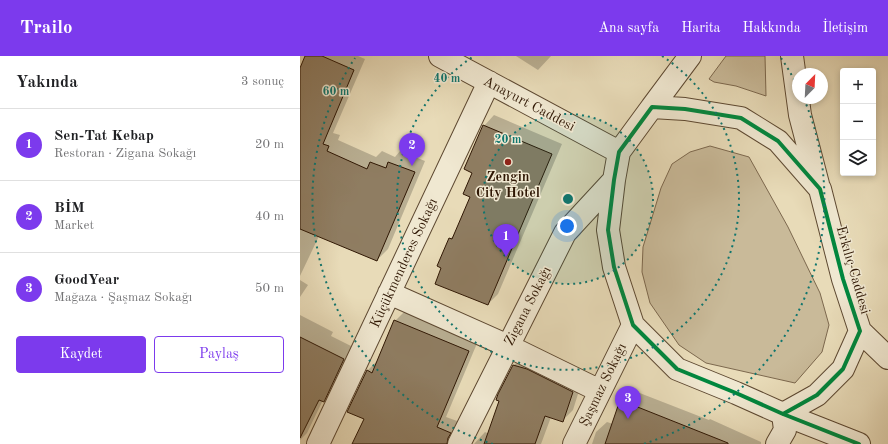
<!DOCTYPE html>
<html lang="tr">
<head>
<meta charset="utf-8">
<style>
	body { margin:0; font-family:"Old Standard TT",serif; background:#f6f6f6; color:#202124 }
	.controls { position:absolute; right:12px; top:12px; display:grid; overflow:hidden; border-radius:4px; box-shadow:0 2px 6px #0003 }
	.controls button { width:36px; height:36px; display:grid; place-items:center; padding:0; border:0; border-bottom:1px solid #e0e0e0; background:#fff; color:#202124; font:20px sans-serif }
	.compass { position:absolute; left:492px; top:12px; width:36px; height:36px; border-radius:50%; background:#fff; box-shadow:0 2px 6px #0003; rotate:24deg }
	.you { position:absolute; left:267px; top:170px; width:14px; height:14px; margin:-10px; border:3px solid #fff; border-radius:50%; background:#1a73e8; box-shadow:0 0 0 6px #1a73e833 }
	.badge { display:grid; place-items:center; width:26px; height:26px; border-radius:50%; background:#7c3aed; color:#fff; font-size:13px; font-weight:700 }
	.pin { position:absolute; translate:-50% -33px; filter:drop-shadow(0 1px 2px #0008) }
	.pin::after { content:''; position:absolute; top:21px; width:14px; height:12px; background:inherit; clip-path:polygon(0 0,100% 0,50% 100%) }
	.list { margin:0; padding:0; list-style:none }
	h2 { display:flex; justify-content:space-between; align-items:center; height:52px; margin:0; padding:0 16px; font-size:17px }
	h2 small { font-size:13px; font-weight:400; color:#757577 }
	.list li { display:grid; grid-template-columns:26px 1fr auto; gap:12px; align-items:center; box-sizing:border-box; height:72px; padding:0 16px; border-top:1px solid #e0e0e0 }
	.list b { display:block; font-size:15px; white-space:nowrap }
	.list p { margin:0; font-size:13px; white-space:nowrap; color:#757577 }
	.list em { font-size:13px; font-style:normal; color:#757577 }
	.actions { display:flex; gap:8px; padding:12px 16px }
	.actions a { flex:1; padding:9px 0; border:1px solid #7c3aed; border-radius:4px; text-align:center; font-size:14px; color:#7c3aed }
	.actions .main { background:#7c3aed; color:#fff }
	.icon { flex:none; width:22px; height:22px; fill:none; stroke:currentColor; stroke-width:2; stroke-linecap:round; stroke-linejoin:round }
	.map { position:relative; flex:none; width:588px; height:388px; overflow:hidden }
	header { display:flex; align-items:center; gap:24px; box-sizing:border-box; height:56px; padding:0 20px; background:#7c3aed; color:#fff }
	header strong { font-size:19px }
	nav { display:flex; gap:22px; margin-inline-start:auto; font-size:14px }
	main { display:flex }
	aside { flex:1; background:#fff }
	.map>svg:first-child { display:block }
	.green { fill:#c9ba99; stroke:#7c684e }
	.shadow { fill:#0003 }
	.building { fill:#8f7d62; stroke:#2f1704 }
	.lines { fill:none; stroke-linecap:round; stroke-linejoin:round }
	.minor-casing { stroke:#5d4831; stroke-width:24 }
	.minor { stroke:#f0e8d1; stroke-width:22 }
	.cycleway-casing { stroke:#f0e8d1; stroke-width:6 }
	.cycleway { stroke:#00873e; stroke-width:4 }
	.ring { fill:none; stroke:#0f766e; stroke-width:2; stroke-dasharray:2 4 }
	.poi-dot { fill:#8f2418; stroke:#f0e8d1; stroke-width:1.5 }
	.labels { text-anchor:middle; dominant-baseline:central; stroke-width:3; stroke-linejoin:round; paint-order:stroke }
	.street-label { font-size:14px; fill:#2f1704; stroke:#f0e8d1 }
	.poi-label { font-size:14px; font-weight:bold; fill:#2f1704; stroke:#f0e8d1 }
	.centre { fill:#0f766e; stroke:#f0e8d1; stroke-width:2 }
	.ring-label { font-size:12px; text-anchor:middle; font-weight:bold; fill:#0f766e; stroke:#f0e8d1; stroke-width:3; stroke-linejoin:round; paint-order:stroke }
</style>
</head>
<body>
<header>
<strong>Trailo</strong>
<nav><a>Ana sayfa</a><a>Harita</a><a>Hakkında</a><a>İletişim</a></nav>
</header>
<main>
<aside>
<h2>Yakında<small>3 sonuç</small></h2>
<ul class="list">
<li><span class="badge">1</span><div><b>Sen-Tat Kebap</b><p>Restoran · Zigana Sokağı</p></div><em>20 m</em></li>
<li><span class="badge">2</span><div><b>BİM</b><p>Market</p></div><em>40 m</em></li>
<li><span class="badge">3</span><div><b>GoodYear</b><p>Mağaza · Şaşmaz Sokağı</p></div><em>50 m</em></li>
</ul>
<div class="actions"><a class="main">Kaydet</a><a>Paylaş</a></div>
</aside>
<div class="map">
<svg width="588" height="388" viewBox="0 0 588 388">
	<rect width="100%" height="100%" fill="#e8dbb8"/>
	<filter id="stains"><feTurbulence type="fractalNoise" baseFrequency=".005" numOctaves="4"/><feColorMatrix values="0 0 0 0 .2 0 0 0 0 .09 0 0 0 0 .02 0 0 0 .5 -.17"/></filter>
	<radialGradient id="worn" r=".72"><stop offset=".6" stop-color="#630" stop-opacity="0"/><stop offset="1" stop-color="#630" stop-opacity=".3"/></radialGradient>
	<path class="green" d="M426,0H465L466,40L436,30L414,26L409,23Z
		M410,90L449,101L488,171L520,237L529,269L522,296L495,327L406,307L379,289L350,247L342,216L343,191L361,132L372,108L390,96Z"/>
	<path class="shadow" d="M6,0H58L65,3L33,77L40,79L38,84L76,101L82,95L95,101L100,95L125,105L88,193L77,204L19,180L0,220V15Z
		M216,0H251L238,14Z
		M194,59L262,88L198,238L188,248L142,211L150,183L156,177L171,141L173,116L184,70Z
		M0,224L8,229L0,241Z
		M105,255L178,285L146,361L160,366L162,388H54L66,362L67,315L77,305L95,265Z
		M0,259L33,276L31,280L55,292L35,334L24,345L23,344L7,377L0,384Z
		M224,299L282,325L273,354L263,364L251,361L241,388H174L185,376L189,378L200,344L199,339L214,309Z
		M332,334L409,364L410,363L461,386V388H292L296,376L307,366L313,368L321,345Z"/>
	<path class="building" d="M5,0H22L54,14L23,88L29,90L27,95L67,113L70,106L86,112L88,106L115,116L77,205L0,173V12Z
		M183,69L252,98L188,249L135,228L141,212L137,210L149,182L152,183L170,141L163,138L172,117L164,113Z
		M94,264L169,295L137,371L151,377L148,382L147,388H52L64,363L47,356L67,314L72,317Z
		M0,281L44,303L24,346L19,344L0,382Z
		M213,309L227,313L273,336L263,366L245,360L235,388H184L199,345L196,344L198,338Z
		M320,344L428,387V388H305Z"/>
	<g class="lines">
		<defs>
			<path id="minor" d="M140,0L319,96
				M492,0L500,59L518,128
				M352,51L390,0
				M89,237L208,290L300,335
				M560,275L588,302
				M483,358L517,339L543,313L560,275L543,223L520,133L478,85L441,62L385,53L352,51L319,96L314,124L308,174L314,211L333,269L377,313L436,337L483,358L559,388
				M18,388L189,26
				M159,388L265,177L314,124
				M274,388L333,269
				M477,388L485,374L483,358"/>
		</defs>
		<use href="#minor" class="minor-casing"/>
		<use href="#minor" class="minor"/>
		<defs>
			<path id="cycleway" d="M483,358L517,339L543,313L560,275L543,223L520,133L478,85L441,62L385,53L352,51L319,96L314,124L308,174L314,211L333,269L377,313L436,337L483,358L559,388"/>
		</defs>
		<use href="#cycleway" class="cycleway-casing"/>
		<use href="#cycleway" class="cycleway"/>
	</g>
	<circle cx="268" cy="143" r="85" fill="#0f766e" fill-opacity=".12"/>
	<g class="ring">
		<circle cx="268" cy="143" r="85"/>
		<path d="M362 0A171 171 0 1 1 174 0"/>
		<path d="M193 388A256 256 0 0 1 55 2M481 2A256 256 0 0 1 497 29M504 43A256 256 0 0 1 343 388"/>
	</g>
	<circle class="poi-dot" cx="208" cy="106" r="4"/>
	<g class="labels">
		<g class="street-label">
			<text transform="translate(229 48) rotate(28)">Anayurt Caddesi</text>
			<text transform="translate(104 207) rotate(-65)">Küçükmenderes Sokağı</text>
			<text transform="translate(553 214) rotate(74)">Erkılıç Caddesi</text>
			<text transform="translate(228 250) rotate(-63)">Zigana Sokağı</text>
			<text transform="translate(303 329) rotate(-64)">Şaşmaz Sokağı</text>
		</g>
		<g class="poi-label">
			<text x="208" y="121">Zengin<tspan x="208" dy="16">City Hotel</tspan></text>
		</g>
	</g>
	<circle cx="268" cy="143" r="6" class="centre"/>
	<g class="ring-label">
		<text x="147" y="26">40 m</text>
		<text x="36" y="39">60 m</text>
		<text x="208" y="87">20 m</text>
	</g>
	<rect width="100%" height="100%" filter="url(#stains)"/>
	<rect width="100%" height="100%" fill="url(#worn)"/>
</svg>
<div class="controls">
<button>+</button>
<button>−</button>
<button><svg class="icon" aria-label="layers" viewBox="0 0 24 24"><path d="M12 4l9 5-9 5-9-5zM3 14l9 5 9-5"/></svg></button>
</div>
<svg class="compass" viewBox="-18 -18 36 36"><path d="M0-13l5 13h-10z" fill="#e53935"/><path d="M0 13l5-13h-10z" fill="#757577"/></svg>
<div class="you"></div>
<div class="pin badge" style="left:206px;top:201px">1</div>
<div class="pin badge" style="left:112px;top:110px">2</div>
<div class="pin badge" style="left:328px;top:363px">3</div>
</div>
</main>
</body>
</html>
